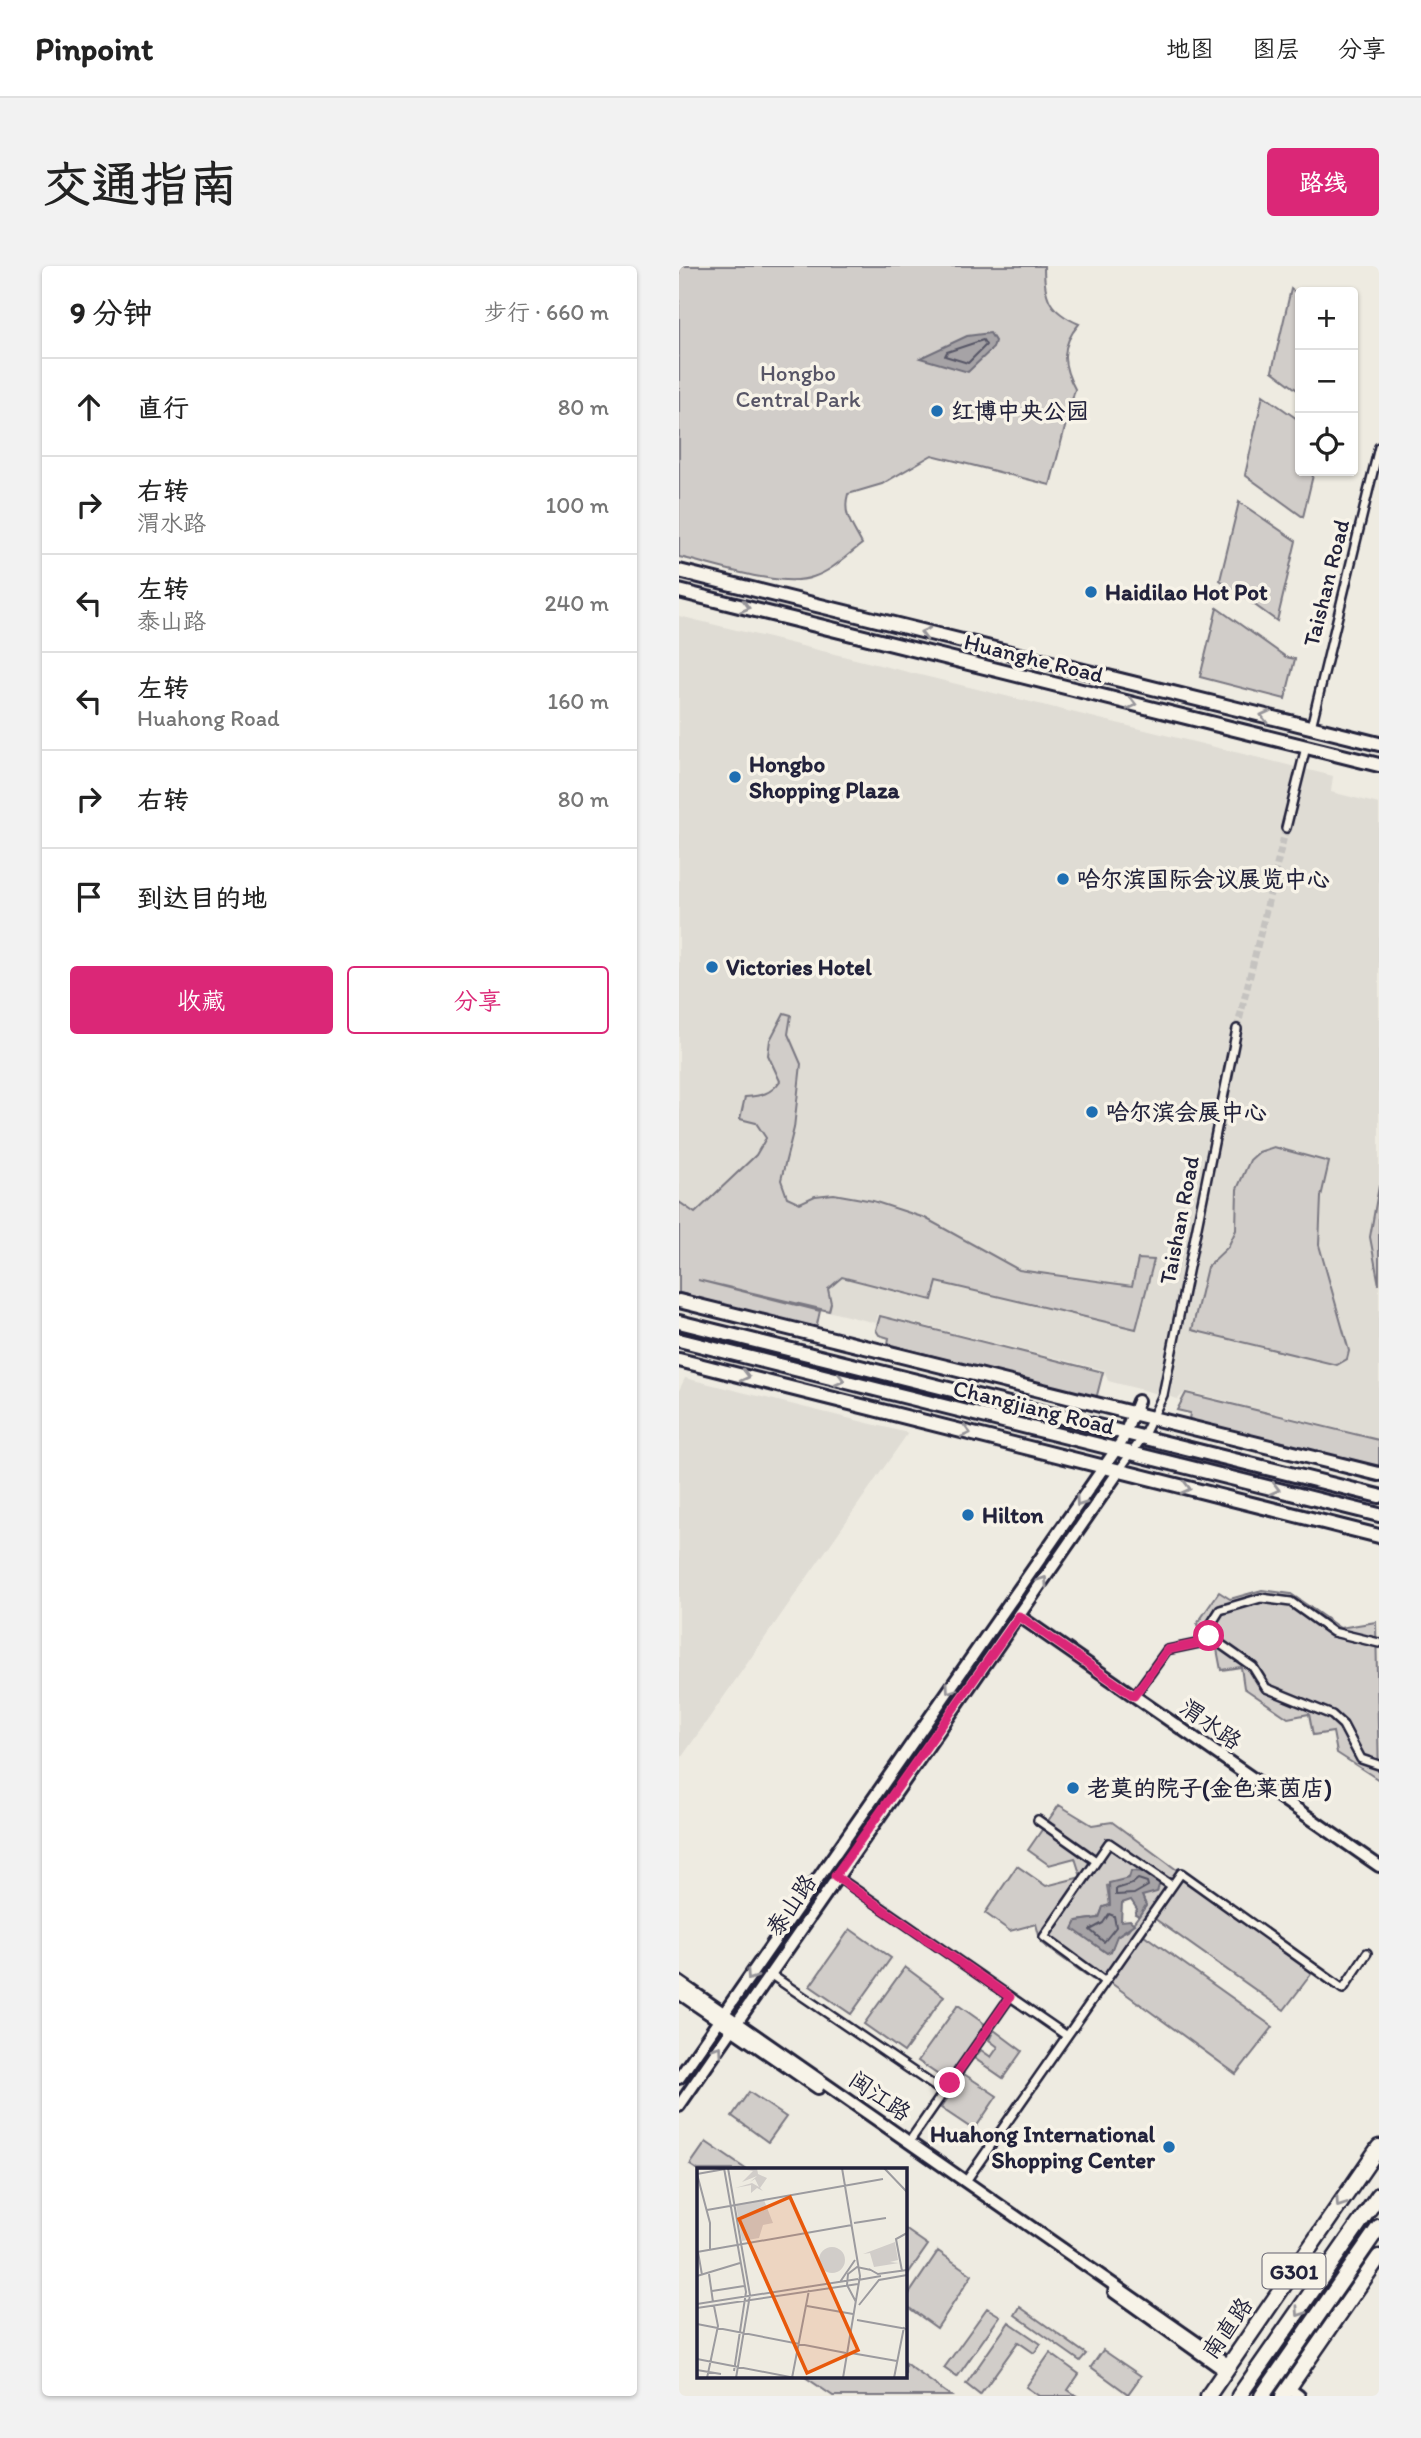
<!DOCTYPE html>
<html lang="zh">
<head>
<meta charset="utf-8">
<style>
	body { margin:0; font-family:Itim,"LXGW WenKai TC",sans-serif; background:#f2f2f2; color:#222 }
	.controls { position:absolute; right:21px; top:21px; display:grid; overflow:hidden; border-radius:7px; box-shadow:0 2px 5px #0004 }
	.controls button { width:63px; height:63px; display:grid; place-items:center; padding:0; border:0; border-bottom:2px solid #e0e0e0; background:#fff; color:#222; font:35px sans-serif }
	.stop { position:absolute; width:21px; height:21px; margin:-16px; border:5px solid #db2777; border-radius:50%; background:#fff }
	.stop.end { background:#db2777; border-color:#fff; box-shadow:0 2px 7px #0008 }
	.list { margin:0; padding:0; list-style:none }
	h2 { display:flex; justify-content:space-between; align-items:center; height:91px; margin:0; padding:0 28px; font-size:30px }
	h2 small { font-size:23px; font-weight:400; color:#767676 }
	.list li { display:grid; grid-template-columns:46px 1fr auto; gap:21px; align-items:center; box-sizing:border-box; height:98px; padding:0 28px; border-top:2px solid #e0e0e0 }
	.list b { display:block; font-size:26px; white-space:nowrap }
	.list p { margin:0; font-size:23px; white-space:nowrap; color:#767676 }
	.list em { font-size:23px; font-style:normal; color:#767676 }
	.actions { display:flex; gap:14px; padding:21px 28px }
	.actions a { flex:1; padding:16px 0; border:2px solid #db2777; border-radius:7px; text-align:center; font-size:24px; color:#db2777 }
	.actions .main { background:#db2777; color:#fff }
	.icon { flex:none; width:38px; height:38px; fill:none; stroke:currentColor; stroke-width:2; stroke-linecap:round; stroke-linejoin:round }
	.map { position:relative; flex:none; width:700px; height:2130px; overflow:hidden; border-radius:7px }
	header { display:flex; align-items:center; gap:42px; box-sizing:border-box; height:98px; padding:0 35px; background:#fff; border-bottom:2px solid #e0e0e0 }
	header strong { font-size:33px }
	nav { display:flex; gap:38px; margin-inline-start:auto; font-size:24px }
	.intro { display:flex; align-items:center; justify-content:space-between; box-sizing:border-box; height:168px; padding:0 42px }
	h1 { margin:0; font-size:49px }
	.button { padding:18px 32px; border-radius:7px; background:#db2777; color:#fff; font-size:24px; font-weight:700 }
	main { display:flex; gap:42px; padding:0 42px }
	aside { flex:1; background:#fff; border-radius:7px; box-shadow:0 2px 5px #0004 }
	.map>svg:first-child { display:block }
	.built { fill:#dfdcd4 }
	.green { fill:#d1cdc9; stroke:#7a7882; stroke-width:2 }
	.water { fill:#a6a3a6; stroke:#716f7b; stroke-width:2 }
	.lines { fill:none; stroke-linecap:round; stroke-linejoin:round }
	.shore { stroke:#575666; stroke-width:2 }
	.street-tunnel { stroke:#c5c3c0; stroke-width:7; stroke-dasharray:7 3.5; stroke-linecap:butt }
	.street-casing { stroke:#22223b; stroke-width:12 }
	.secondary-casing { stroke:#22223b; stroke-width:16 }
	.primary-casing { stroke:#22223b; stroke-width:18 }
	.highway-casing { stroke:#22223b; stroke-width:19 }
	.street { stroke:#f7f3e8; stroke-width:7 }
	.secondary { stroke:#f7f3e8; stroke-width:10 }
	.primary { stroke:#f7f3e8; stroke-width:12 }
	.highway { stroke:#f7f3e8; stroke-width:14 }
	.oneway { stroke:#97959a }
	.route { stroke:#db2777; stroke-width:9 }
	.poi-dot { fill:#1f6fb2; stroke:#f7f3e8; stroke-width:2.5 }
	.labels { text-anchor:middle; dominant-baseline:central; stroke-width:7; stroke-linejoin:round; paint-order:stroke }
	.shield { fill:#f7f3e8; stroke:#62616f; stroke-width:2 }
	.shield-label { font-size:21px; font-weight:bold; fill:#22223b }
	.park-label { font-size:23px; fill:#575566; stroke:#f7f3e8 }
	.poi-label { font-size:23px; font-weight:bold; fill:#22223b; stroke:#f7f3e8; text-anchor:start }
	.street-label { font-size:23px; fill:#22223b; stroke:#f7f3e8 }
	.inset-road { fill:none; stroke:#9c9b9f; stroke-width:2 }
	.view { fill:#e8590c; fill-opacity:0.15; stroke:#e8590c; stroke-width:3.5 }
	.inset-edge { fill:none; stroke:#22223b; stroke-width:3.5 }
</style>
</head>
<body>
<header>
<strong>Pinpoint</strong>
<nav><a>地图</a><a>图层</a><a>分享</a></nav>
</header>
<div class="intro"><h1>交通指南</h1><a class="button">路线</a></div>
<main>
<aside>
<h2>9 分钟<small>步行 · 660 m</small></h2>
<ul class="list">
<li><svg class="icon" aria-label="ahead" viewBox="0 0 24 24"><path d="M12 20V5M6 11l6-6 6 6"/></svg><div><b>直行</b></div><em>80 m</em></li>
<li><svg class="icon" aria-label="right" viewBox="0 0 24 24"><path d="M7 20v-9h11M14 6l5 5-5 5"/></svg><div><b>右转</b><p>渭水路</p></div><em>100 m</em></li>
<li><svg class="icon" aria-label="left" viewBox="0 0 24 24"><path d="M17 20v-9H6M10 6l-5 5 5 5"/></svg><div><b>左转</b><p>泰山路</p></div><em>240 m</em></li>
<li><svg class="icon" aria-label="left" viewBox="0 0 24 24"><path d="M17 20v-9H6M10 6l-5 5 5 5"/></svg><div><b>左转</b><p>Huahong Road</p></div><em>160 m</em></li>
<li><svg class="icon" aria-label="right" viewBox="0 0 24 24"><path d="M7 20v-9h11M14 6l5 5-5 5"/></svg><div><b>右转</b></div><em>80 m</em></li>
<li><svg class="icon" aria-label="arrive" viewBox="0 0 24 24"><path d="M6 21V4h12l-3 4 3 4H6"/></svg><div><b>到达目的地</b></div></li>
</ul>
<div class="actions"><a class="main">收藏</a><a>分享</a></div>
</aside>
<div class="map">
<svg width="700" height="2130" viewBox="0 0 700 2130">
	<rect width="100%" height="100%" fill="#eeebe1"/>
	<filter id="ink" filterUnits="userSpaceOnUse"><feTurbulence type="fractalNoise" baseFrequency=".0143" numOctaves="2"/><feDisplacementMap in="SourceGraphic" scale="14" xChannelSelector="R" yChannelSelector="G"/><feConvolveMatrix kernelMatrix="1 2 1 2 8 2 1 2 1" color-interpolation-filters="sRGB"/></filter>
	<g filter="url(#ink)">
		<path class="built" d="M0,350L654,510L652,526L700,538V1173L507,1125L499,1133L429,1115L425,1104L199,1048L197,1057L0,1009Z
			M6,1112L229,1167L0,1495V1124Z"/>
		<path class="green" d="M0,0H365C365,32 370,45 400,58C381,80 383,99 396,123L371,219L253,189L203,218L169,228C163,249 174,260 183,278C167,290 153,305 134,311C102,323 33,298 0,291Z
			M612,23L621,30V126L593,105Z
			M584,129L621,155V205H635L624,251L566,209Z
			M560,236L617,275L598,355L541,314Z
			M538,342L607,391L616,393L606,433L521,411Z
			M105,747L112,749L109,768L122,798L115,862L102,914L108,931L121,937L136,930L155,928L194,935L246,952L340,1004L453,1020L459,993L475,994L457,1063L258,1016L253,1034L163,1011L149,1023L152,1037L150,1045L19,1014L141,1045L137,1063L0,1027V936L16,947L77,889L87,872L77,857L61,853L66,831C82,830 92,828 101,815L89,789L91,774Z
			M595,881L650,896L642,931L640,979L670,1085L668,1093L658,1099L513,1064L528,1001L549,981L557,964L558,923L571,894L580,886Z
			M700,920V1019L691,971Z
			M201,1050L424,1106L417,1133L209,1078L210,1072L200,1069L197,1064Z
			M507,1127L700,1174V1202L510,1154L511,1147L498,1144Z
			M583,1324L612,1328L661,1362L697,1356L700,1514L658,1487L654,1466L634,1469L630,1448L609,1452L565,1422L562,1401L542,1404L538,1383L521,1372L518,1358L540,1326L551,1333Z
			M380,1539L413,1559L433,1556L502,1607L493,1620L467,1606L428,1620L431,1639L424,1641L420,1652L398,1655L432,1685L437,1670L449,1664L467,1640L463,1630L481,1616L495,1624L505,1609L636,1703L605,1744L476,1653L465,1669L594,1761L557,1808L432,1717L416,1709L413,1713L362,1677L357,1658L331,1665L306,1647L338,1600L367,1620L402,1611L396,1592L370,1599L349,1584Z
			M171,1663L212,1692L172,1748L131,1720Z
			M226,1701L265,1730L225,1786L185,1758Z
			M279,1739L310,1761L271,1817L239,1795Z
			M315,1764L343,1785L324,1812L295,1792L302,1784L312,1791L319,1781L310,1774Z
			M285,1808L318,1830L295,1864L262,1842Z
			M70,1826L107,1851L89,1876L53,1850Z
			M27,1876L68,1904H19L11,1899Z
			M226,1963L249,1979L226,2012Z
			M259,1985L293,2009L258,2062L226,2039V2034Z
			M341,2041L407,2088L401,2095L336,2049Z
			M308,2042L321,2050L278,2111L265,2102Z
			M330,2056L362,2078L355,2087L339,2076L301,2129L287,2118Z
			M424,2084L462,2110L449,2128L412,2101Z
			M371,2087L400,2108L389,2124L398,2130H360L347,2121Z
			M226,2097L272,2130H154L126,2111H226Z"/>
		<path class="water" d="M311,67L316,75L314,82L289,106L241,92L288,70Z
			M452,1605L467,1606L481,1616L478,1626L463,1630L467,1639L460,1650L456,1648L458,1643L452,1634L443,1637L442,1655L451,1654L455,1658L438,1670L432,1685L428,1687L394,1663L398,1655L420,1652L424,1641L431,1639L430,1617L450,1612Z"/>
		<g class="lines">
			<path class="shore" d="M304,74L307,79L289,97L266,90L268,86Z
				M459,1613L468,1616L469,1620L455,1628L437,1629V1623L453,1618Z
				M430,1648L435,1650L437,1661L425,1676L411,1664L424,1657Z"/>
			<path class="street-tunnel" d="M558,763L607,562"/>
			<defs>
				<path id="street" d="M632,461L700,181
					M607,562L627,481
					M440,1204L464,1171L484,1129L558,763
					M700,1377L654,1366L612,1336L582,1332L541,1344L529,1363L530,1370L574,1401L587,1422L653,1449L664,1459L682,1493L700,1499
					M455,1430L488,1384L526,1376L530,1370
					M359,1554L417,1595
					M157,1610L388,1770L287,1915
					M493,1620L502,1607L664,1723L688,1687
					M91,1708L264,1826
					M388,1770L493,1620L430,1577L365,1671L425,1715
					M230,1876L331,1731"/>
				<path id="secondary" d="M340,1350L700,1600
					M0,1716L550,2099
					M0,1727L139,1822
					M0,1812L443,1175L459,1135
					M0,1840L440,1205
					M435,2026L546,2105
					M609,2122L620,2130"/>
				<path id="primary" d="M0,305L700,478
					M0,325L700,499
					M0,1035L700,1208
					M0,1056L700,1230
					M0,1074L700,1249
					M0,1094L700,1270"/>
				<path id="highway" d="M529,2130L700,1881
					M560,2130L700,1929
					M583,2130L700,1961
					M604,2130L700,1991"/>
			</defs>
			<use href="#street" class="street-casing"/>
			<use href="#secondary" class="secondary-casing"/>
			<use href="#primary" class="primary-casing"/>
			<use href="#highway" class="highway-casing"/>
			<use href="#street" class="street"/>
			<use href="#secondary" class="secondary"/>
			<use href="#primary" class="primary"/>
			<use href="#highway" class="highway"/>
		</g>
		<defs><path id="oneway-chevron" d="M-2-3.5L2.5 0L-2 3.5" fill="none" stroke-width="1.6" stroke-linecap="round" stroke-linejoin="round" transform="scale(1.75)"/></defs>
		<g class="oneway">
			<use href="#oneway-chevron" transform="translate(66 341) rotate(14)"/>
			<use href="#oneway-chevron" transform="translate(246 367) rotate(-166)"/>
			<use href="#oneway-chevron" transform="translate(453 438) rotate(14)"/>
			<use href="#oneway-chevron" transform="translate(586 450) rotate(-166)"/>
			<use href="#oneway-chevron" transform="translate(66 1110) rotate(14)"/>
			<use href="#oneway-chevron" transform="translate(161 1114) rotate(14)"/>
			<use href="#oneway-chevron" transform="translate(287 1166) rotate(14)"/>
			<use href="#oneway-chevron" transform="translate(507 1222) rotate(14)"/>
			<use href="#oneway-chevron" transform="translate(596 1223) rotate(14)"/>
			<use href="#oneway-chevron" transform="translate(401 1236) rotate(125)"/>
			<use href="#oneway-chevron" transform="translate(364 1315) rotate(-56)"/>
			<use href="#oneway-chevron" transform="translate(271 1423) rotate(125)"/>
			<use href="#oneway-chevron" transform="translate(72 1710) rotate(124)"/>
			<use href="#oneway-chevron" transform="translate(39 1784) rotate(-55)"/>
			<use href="#oneway-chevron" transform="translate(661 1937) rotate(124)"/>
			<use href="#oneway-chevron" transform="translate(621 2046) rotate(124)"/>
		</g>
	</g>
	<g class="lines" filter="url(#ink)">
		<path class="route" d="M271,1817L331,1731L156,1610L340,1350L455,1430L488,1384L526,1376L530,1370"/>
	</g>
	<g class="poi-dot">
		<circle cx="258" cy="145" r="7"/>
		<circle cx="412" cy="326" r="7"/>
		<circle cx="56" cy="511" r="7"/>
		<circle cx="384" cy="613" r="7"/>
		<circle cx="33" cy="701" r="7"/>
		<circle cx="413" cy="846" r="7"/>
		<circle cx="289" cy="1249" r="7"/>
		<circle cx="394" cy="1522" r="7"/>
		<circle cx="490" cy="1881" r="7"/>
	</g>
	<g class="labels">
		<rect class="shield" x="583.5" y="1987.5" width="63" height="35" rx="5"/>
		<g class="shield-label">
			<text x="615" y="2005">G301</text>
		</g>
		<g class="park-label">
			<text x="119" y="107">Hongbo<tspan x="119" dy="26">Central Park</tspan></text>
		</g>
		<g class="poi-label">
			<text x="272" y="145">红博中央公园</text>
			<text x="426" y="326">Haidilao Hot Pot</text>
			<text x="70" y="498">Hongbo<tspan x="70" dy="26">Shopping Plaza</tspan></text>
			<text x="398" y="613">哈尔滨国际会议展览中心</text>
			<text x="47" y="701">Victories Hotel</text>
			<text x="427" y="846">哈尔滨会展中心</text>
			<text x="303" y="1249">Hilton</text>
			<text x="408" y="1522">老莫的院子(金色莱茵店)</text>
			<text x="476" y="1868" text-anchor="end">Huahong International<tspan x="476" dy="26">Shopping Center</tspan></text>
		</g>
		<g class="street-label">
			<text transform="translate(647 317) rotate(-76)">Taishan Road</text>
			<text transform="translate(355 392) rotate(14)">Huanghe Road</text>
			<text transform="translate(500 954) rotate(-79)">Taishan Road</text>
			<text transform="translate(355 1141) rotate(14)">Changjiang Road</text>
			<text transform="translate(532 1458) rotate(35)">渭水路</text>
			<text transform="translate(112 1639) rotate(-56)">泰山路</text>
			<text transform="translate(201 1830) rotate(34)">闽江路</text>
			<text transform="translate(548 2062) rotate(-55)">南直路</text>
		</g>
	</g>
	<g transform="translate(18 1902)">
		<rect width="210" height="210" fill="#eeebe1"/>
		<path d="M60,0L61,6L70,10L63,20L66,23L60,20L54,25V17L38,20L55,15L62,19L58,11L53,14L60,8L45,14L56,3L43,1ZM67,32L76,55L66,57L62,70L45,73L39,37ZM198,74L201,92L193,94L202,95L177,99L173,85L166,86ZM122 92a13 13 0 1 1 26 0a13 13 0 1 1-26 0Z" fill="#d1cdc9"/>
		<path class="inset-road" d="M27,0L49,124L37,203M31,0L53,127L39,210M145,0L163,108L146,210M187,0L210,24M0,6L13,55V81M0,6L28,1M10,42L186,11M157,55L189,50M0,84L155,57M1,84L5,107M172,101L181,106L210,102M205,103L199,71L210,65M12,106L16,134M0,108L43,95M161,112L184,108M143,114L158,92M15,123L47,118M159,134L150,117L151,106L160,99L174,102M0,136L161,111M162,137L182,112L210,107M110,138L156,146M0,140L161,116M160,152L210,161M0,156L149,185M154,185L200,193M0,191L98,210M0,202L24,206M10,210L21,158L17,138M95,210L112,122M197,210L207,159"/>
		<path class="view" d="M93,29L161,182L110,205L42,51Z"/>
		<rect width="210" height="210" class="inset-edge"/>
	</g>
</svg>
<div class="controls">
<button>+</button>
<button>−</button>
<button><svg class="icon" aria-label="locate" viewBox="0 0 24 24"><circle cx="12" cy="12" r="6"/><path d="M12 2v4M12 18v4M2 12h4M18 12h4"/></svg></button>
</div>
<div class="stop" style="left:530px;top:1370px"></div>
<div class="stop end" style="left:271px;top:1817px"></div>
</div>
</main>
</body>
</html>
